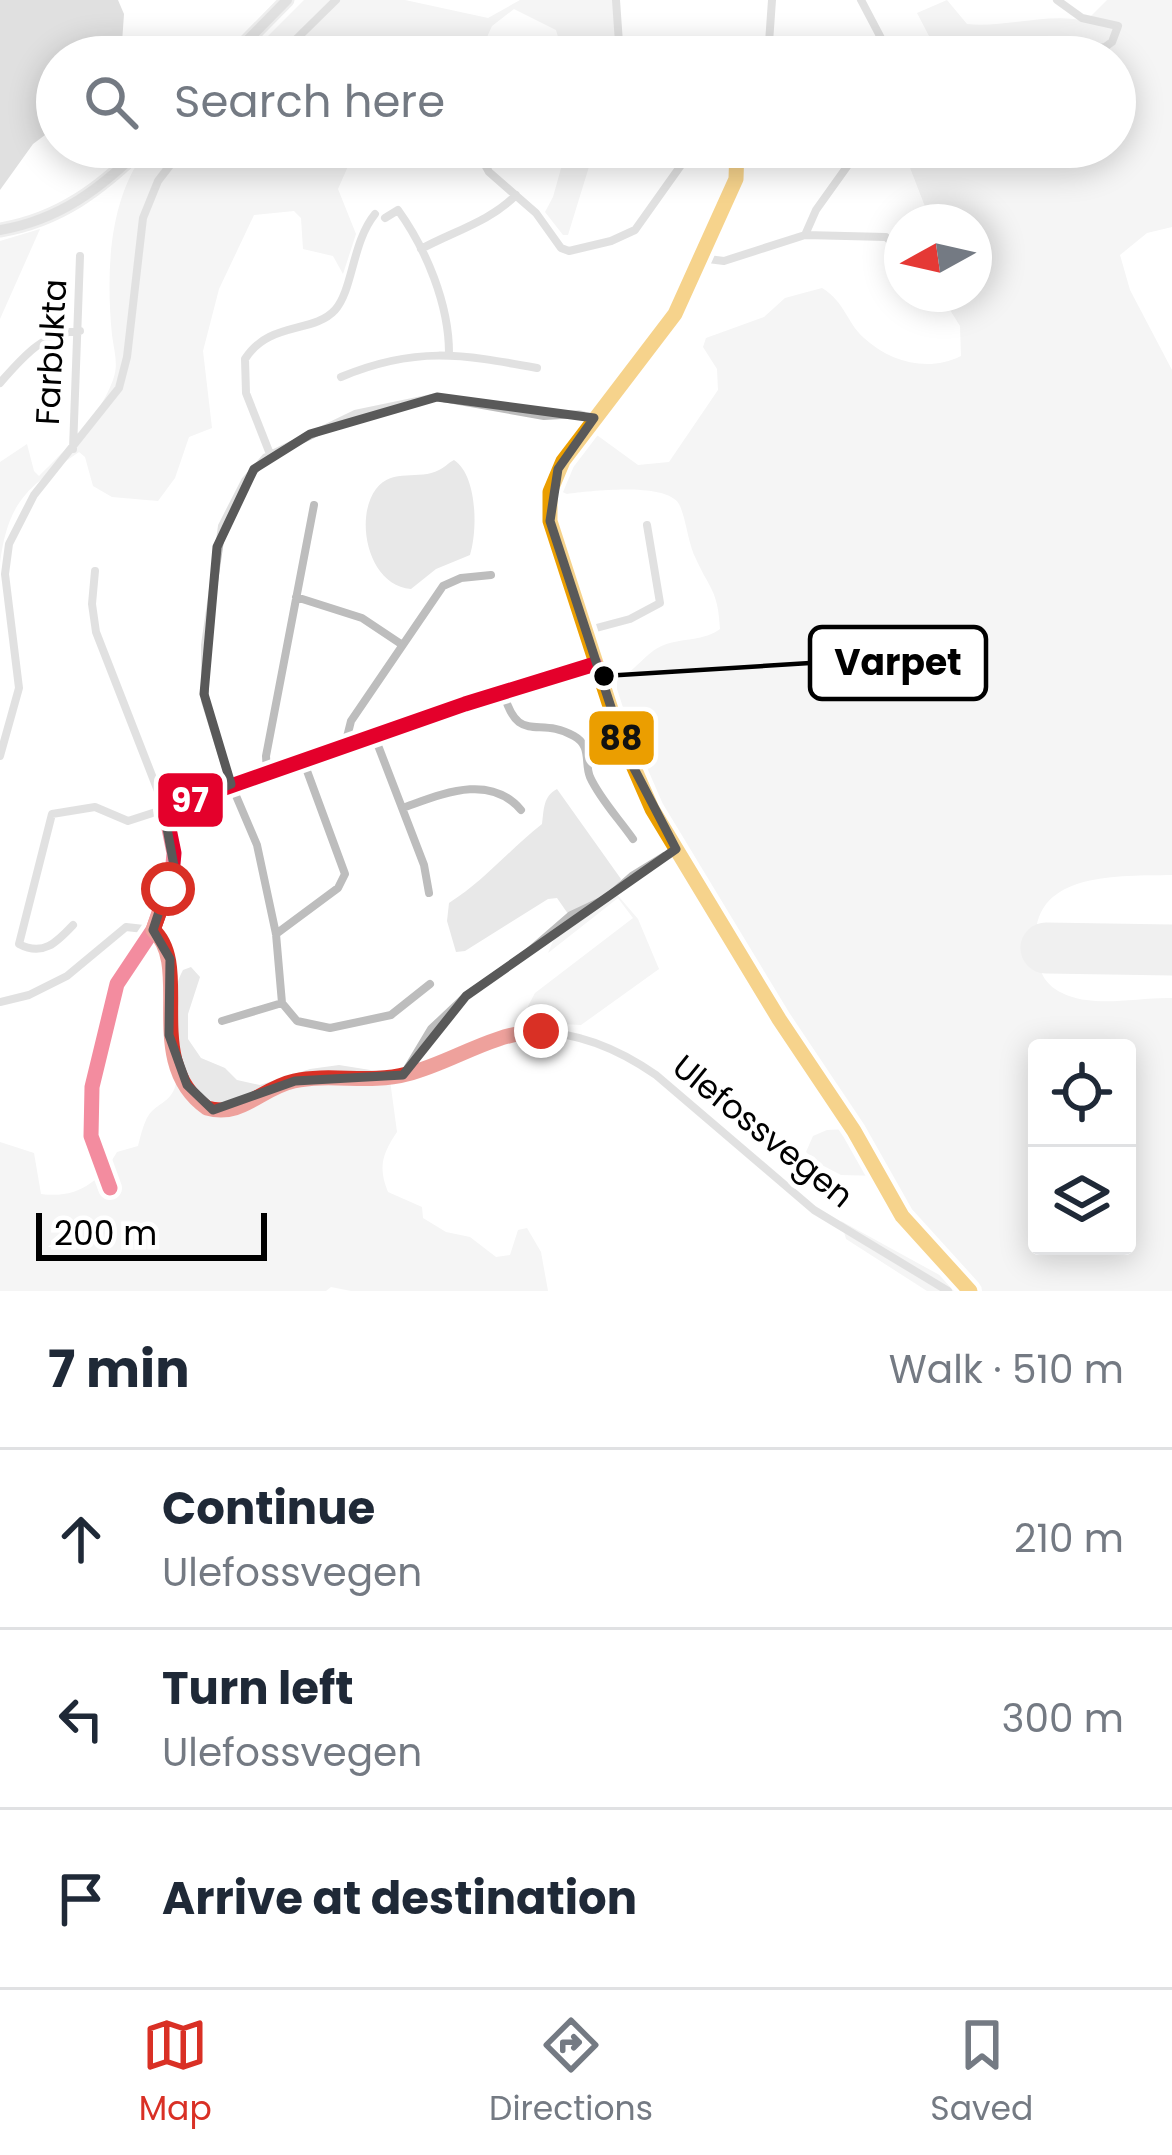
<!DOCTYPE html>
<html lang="en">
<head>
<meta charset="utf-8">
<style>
	body { margin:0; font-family:Poppins,sans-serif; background:#f2f2f3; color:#1f2937 }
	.controls { position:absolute; right:36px; bottom:36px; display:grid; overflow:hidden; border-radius:12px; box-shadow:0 6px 30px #0003 }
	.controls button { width:108px; height:108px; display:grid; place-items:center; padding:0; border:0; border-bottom:3px solid #e0e1e3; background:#fff; color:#1f2937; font:60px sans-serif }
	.compass { position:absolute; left:884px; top:204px; width:108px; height:108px; border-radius:50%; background:#fff; box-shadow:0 6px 30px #0003; rotate:262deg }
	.scale { position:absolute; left:36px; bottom:30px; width:231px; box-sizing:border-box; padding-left:12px; border:6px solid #000; border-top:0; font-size:33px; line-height:42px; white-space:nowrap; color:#000; -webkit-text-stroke:9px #fff; paint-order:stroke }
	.stop { position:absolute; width:36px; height:36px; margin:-27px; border:9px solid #d93025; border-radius:50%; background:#fff }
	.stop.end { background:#d93025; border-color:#fff; box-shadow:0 3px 12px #0008 }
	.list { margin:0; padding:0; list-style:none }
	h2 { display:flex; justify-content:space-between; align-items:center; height:156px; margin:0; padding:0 48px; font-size:51px }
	h2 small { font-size:39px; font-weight:400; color:#747a83 }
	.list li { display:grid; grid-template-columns:78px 1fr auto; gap:36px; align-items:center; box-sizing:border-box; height:180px; padding:0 48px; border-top:3px solid #e0e1e3 }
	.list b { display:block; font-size:45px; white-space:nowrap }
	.list p { margin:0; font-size:39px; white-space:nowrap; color:#747a83 }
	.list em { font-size:39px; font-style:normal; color:#747a83 }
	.icon { flex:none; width:66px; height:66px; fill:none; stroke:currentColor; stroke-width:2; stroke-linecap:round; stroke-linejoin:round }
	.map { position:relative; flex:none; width:1172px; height:1291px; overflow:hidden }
	.search { position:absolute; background:#fff; box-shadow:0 6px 30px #0003; left:36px; right:36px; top:36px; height:132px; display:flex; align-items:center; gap:30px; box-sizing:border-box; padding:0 42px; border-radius:66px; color:#747a83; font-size:45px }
	.sheet { height:696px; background:#fff }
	nav { display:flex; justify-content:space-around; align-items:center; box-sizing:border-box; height:168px; border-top:3px solid #e0e1e3; background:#fff; font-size:33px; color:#747a83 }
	nav a { display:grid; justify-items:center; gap:6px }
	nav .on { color:#d93025 }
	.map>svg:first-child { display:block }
	.green { fill:#e8e8e8; fill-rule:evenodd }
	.water { fill:#bababa }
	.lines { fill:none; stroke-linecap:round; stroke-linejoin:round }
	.taxiway { stroke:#dedede; stroke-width:21 }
	.runway { stroke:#dedede; stroke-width:51 }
	.major-casing { stroke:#dbdbdb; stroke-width:15 }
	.minor { stroke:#bdbdbd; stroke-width:8 }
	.major { stroke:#bdbdbd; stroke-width:10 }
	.bus-1-casing { stroke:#fff; stroke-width:24 }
	.bus-2-casing { stroke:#fff; stroke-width:24 }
	.bus-1 { stroke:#eb9e00; stroke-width:15 }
	.bus-2 { stroke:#e4002b; stroke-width:15 }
	.route { stroke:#d93025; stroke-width:15 }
	.marked { fill:none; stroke:#595959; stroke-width:9; stroke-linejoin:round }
	.labels { text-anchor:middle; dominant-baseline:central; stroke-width:10; stroke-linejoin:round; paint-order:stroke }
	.street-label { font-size:33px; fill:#000; stroke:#fff }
	.leader { fill:none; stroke:#000; stroke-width:4.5 }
	.callout-dot { fill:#000; stroke:#fff; stroke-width:4.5 }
	.callout { fill:#fff; stroke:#000; stroke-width:4.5 }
	.callout-label { font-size:36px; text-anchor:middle; font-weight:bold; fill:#000 }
	.line-badge { stroke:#fff; stroke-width:4.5 }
	.badge-label { font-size:33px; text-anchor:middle; font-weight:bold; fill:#fff }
	.pale-badge-label { font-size:33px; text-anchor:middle; font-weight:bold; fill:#111 }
</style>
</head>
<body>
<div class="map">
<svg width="1172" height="1291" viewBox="0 0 1172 1291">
	<rect width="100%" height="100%" fill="#fff"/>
	<path class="green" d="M304,0H405L488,18L520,0H613L617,57H564L556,30L514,9L492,26L478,57H247Z
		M947,0L967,24C1006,28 1048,12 1086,21L1107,0H1172V227L1147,233L1120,255L1130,290L1172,370V875C1114,876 1023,871 1037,955C1040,977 1048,988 1069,996C1099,1007 1141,997 1172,998V1291H927L846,1239L841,1221L945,1278L957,1272L931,1244L881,1176L841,1175L818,1163L806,1152L813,1136L827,1130L848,1129L851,1119L777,1006L643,780L617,712V679C637,671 645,652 664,645C682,638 705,641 720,629C718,590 710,590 696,559C688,544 686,517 679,504C666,482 590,491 567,494L558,490L563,474L594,433L638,465L669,462L718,390L717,369L703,347L706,338L764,317L785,298L822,288C846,303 846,322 864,338C891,363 929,372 961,356L960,326L940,294H974V222H931L902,147H1115V57H940L917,13ZM1037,1048H1127V1246H1037Z
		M149,147H378L352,157L338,189L356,234L343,274L333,256L303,249L301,218L294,211L254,215L219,289L203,351L212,428L189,437L175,478L158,501L112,497L93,486L85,457L79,452C30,486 8,499 0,563V462L27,444L34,471L39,476C67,448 99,418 113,380C119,364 114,351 112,335C106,273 108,196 149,147Z
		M567,147H595L568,235H563L545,212L553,197Z
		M40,229L0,319V241Z
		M454,460C477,475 478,529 470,555L436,569L411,589C368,586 354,518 376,489C393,467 419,481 439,470C444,468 448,463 454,460Z
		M557,789L621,879L614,891L638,919L659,969L581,1025L545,1023L526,1010L535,993L633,918L618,898L548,953L556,934L573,921L557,898L548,899L465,951L456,952L447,921L449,903C484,881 509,850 542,824C544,810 543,796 557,789Z
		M191,967L200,977L188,1014V1039L201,1058L225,1068L237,1080L260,1085L310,1069L339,1065L389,1073L397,1132C382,1154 378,1168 388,1192L422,1207L423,1218L446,1232L470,1237L496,1257L510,1255L518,1230L527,1228L541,1252L548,1291H351L331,1287L326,1291H0V1142L34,1153L41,1194C77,1199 100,1182 117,1152L138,1146C141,1135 144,1119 152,1111C162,1102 173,1099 176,1083C184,1044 163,1007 183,970Z"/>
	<path class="water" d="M0,0H118L124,14L121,57H57V126L33,144L0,190Z"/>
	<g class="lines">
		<path class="taxiway" d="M1088,949L1066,962L1058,960L1054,951L1063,940H1108L1124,949"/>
		<path class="runway" d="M1046,948L1172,950"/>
		<defs>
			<path id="major" d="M231,57L287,0
				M0,230C60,220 101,188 143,147"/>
		</defs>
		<use href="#major" class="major-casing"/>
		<path class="minor" d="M616,0L620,57
			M861,0L891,57
			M278,57L336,0
			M768,57L772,0
			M1047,57L1105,47L1112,42L1118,26L1082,18L1057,0
			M484,147V163L489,172L536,213L561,248L569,251L611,241L635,230L694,147
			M737,147L736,179L675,314L563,461L550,492V521L618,731L652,809L779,1019L854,1131L902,1216L970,1291
			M385,218L398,210C426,249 449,304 449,353
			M805,235L816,210L861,147
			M421,249C452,232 491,221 516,195
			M700,258L724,261L805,235L886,237L895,246L897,257
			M341,377C415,346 461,354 537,368
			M0,383C23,357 43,332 80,331
			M73,449L80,256
			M270,454L246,393L245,359C269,321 313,334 335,310C353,290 352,242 375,214
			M296,597L362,618L401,644
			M585,631L630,619L660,603L647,525
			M503,691C518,747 538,715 574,736C592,746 584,762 590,777C600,799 619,819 633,839
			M374,735L424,865L429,893
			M345,745L351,721L443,586L461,578L491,575
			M0,756L19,688L5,574L9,544L34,495L119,388L127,357L143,218L158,181L184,147
			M267,772L266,756L314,505
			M402,808C440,795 489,772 521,810
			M73,925C57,942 43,957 19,944L52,814L95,807L128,821L165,809L96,632L92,604L95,571
			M276,934L338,888L345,874L303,760
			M430,984L391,1015L330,1028L297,1021L282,1003L276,934L257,845L231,784L205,701V645L222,526L245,481L266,457L355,414L437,397L544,416L579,414L594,418
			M0,1002L29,995L67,976L126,927L153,930C180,954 166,988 168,1020C170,1048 180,1078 197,1100C231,1126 256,1092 289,1082C323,1072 362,1083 398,1076C425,1070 450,1056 475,1045C539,1018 601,1037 656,1075L814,1210L948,1291
			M222,1021L282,1003
			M404,1074L431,1029L466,996L526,954L571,915L607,898L632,876L676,849
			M110,1188L91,1136L92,1087L117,984L153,930L172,875L174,853L165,809L465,704L595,664"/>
		<use href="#major" class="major"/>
		<defs>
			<path id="bus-1" d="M737,147L736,179L675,314L563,461L550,492V521L618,731L652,809L779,1019L854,1131L902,1216L970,1291"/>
			<path id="bus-2" d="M110,1188L91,1136L92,1087L117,984L153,930L172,875L174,853L165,809L465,704L595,664"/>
		</defs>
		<use href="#bus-1" class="bus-1-casing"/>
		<use href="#bus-2" class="bus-2-casing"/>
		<use href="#bus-1" class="bus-1"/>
		<use href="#bus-2" class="bus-2"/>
	</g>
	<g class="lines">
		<path class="route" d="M168,889L153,930C194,966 141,1062 207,1108C242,1118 261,1088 294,1081C331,1073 369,1084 407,1074C454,1062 490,1033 541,1031"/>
	</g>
	<path d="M0 0H1172V1291H0ZM437,397L594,418L558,469L550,521L626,753L676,849L466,996L403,1075L295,1081L213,1110L187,1085L169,1035L170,959L153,930L174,866L164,812L231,784L204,694L217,547L254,469L310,434Z" fill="#fff" fill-opacity=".55" fill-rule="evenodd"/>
	<path class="marked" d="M437,397L594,418L558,469L550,521L626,753L676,849L466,996L403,1075L295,1081L213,1110L187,1085L169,1035L170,959L153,930L174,866L164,812L231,784L204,694L217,547L254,469L310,434Z"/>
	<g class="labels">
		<g class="street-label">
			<text transform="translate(51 352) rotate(-87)">Farbukta</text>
			<text transform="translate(763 1131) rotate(39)">Ulefossvegen</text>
		</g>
	</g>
	<path class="leader" d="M604 676L810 663"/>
	<circle class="callout-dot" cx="604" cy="676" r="12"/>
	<rect class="callout" x="810" y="627" width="176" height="72" rx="12"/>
	<g class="callout-label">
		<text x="898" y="675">Varpet</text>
	</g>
	<g class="line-badge">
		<rect x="587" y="709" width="69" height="58" rx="12" fill="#eb9e00"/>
		<rect x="156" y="771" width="69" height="58" rx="12" fill="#e4002b"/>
	</g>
	<g class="badge-label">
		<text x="190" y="812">97</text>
	</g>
	<g class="pale-badge-label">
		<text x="621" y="750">88</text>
	</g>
</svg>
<div class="controls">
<button><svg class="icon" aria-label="locate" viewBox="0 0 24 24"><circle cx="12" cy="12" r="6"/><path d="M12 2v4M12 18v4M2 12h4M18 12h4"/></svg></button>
<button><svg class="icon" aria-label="layers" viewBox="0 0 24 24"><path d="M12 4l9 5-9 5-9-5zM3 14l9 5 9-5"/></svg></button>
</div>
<svg class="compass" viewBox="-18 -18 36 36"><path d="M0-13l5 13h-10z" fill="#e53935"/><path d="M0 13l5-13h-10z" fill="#747a83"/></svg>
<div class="scale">200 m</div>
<div class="stop" style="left:168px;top:889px"></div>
<div class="stop end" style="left:541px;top:1031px"></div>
<div class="search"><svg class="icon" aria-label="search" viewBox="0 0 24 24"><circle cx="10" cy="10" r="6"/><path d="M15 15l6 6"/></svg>Search here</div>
</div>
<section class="sheet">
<h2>7 min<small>Walk · 510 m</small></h2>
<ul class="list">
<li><svg class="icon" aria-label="ahead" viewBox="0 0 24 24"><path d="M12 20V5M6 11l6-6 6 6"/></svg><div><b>Continue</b><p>Ulefossvegen</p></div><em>210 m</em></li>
<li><svg class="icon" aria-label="left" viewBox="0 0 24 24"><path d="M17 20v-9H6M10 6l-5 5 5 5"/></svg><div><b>Turn left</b><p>Ulefossvegen</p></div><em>300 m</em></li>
<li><svg class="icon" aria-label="arrive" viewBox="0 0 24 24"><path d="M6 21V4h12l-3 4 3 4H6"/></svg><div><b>Arrive at destination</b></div></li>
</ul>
</section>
<nav>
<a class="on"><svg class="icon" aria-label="map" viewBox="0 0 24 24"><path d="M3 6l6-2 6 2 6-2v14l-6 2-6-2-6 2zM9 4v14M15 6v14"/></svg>Map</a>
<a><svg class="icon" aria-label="directions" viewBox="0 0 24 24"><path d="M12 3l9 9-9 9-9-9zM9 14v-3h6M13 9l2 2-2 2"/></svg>Directions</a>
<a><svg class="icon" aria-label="saved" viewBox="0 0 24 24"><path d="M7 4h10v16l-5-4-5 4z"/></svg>Saved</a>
</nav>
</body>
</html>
